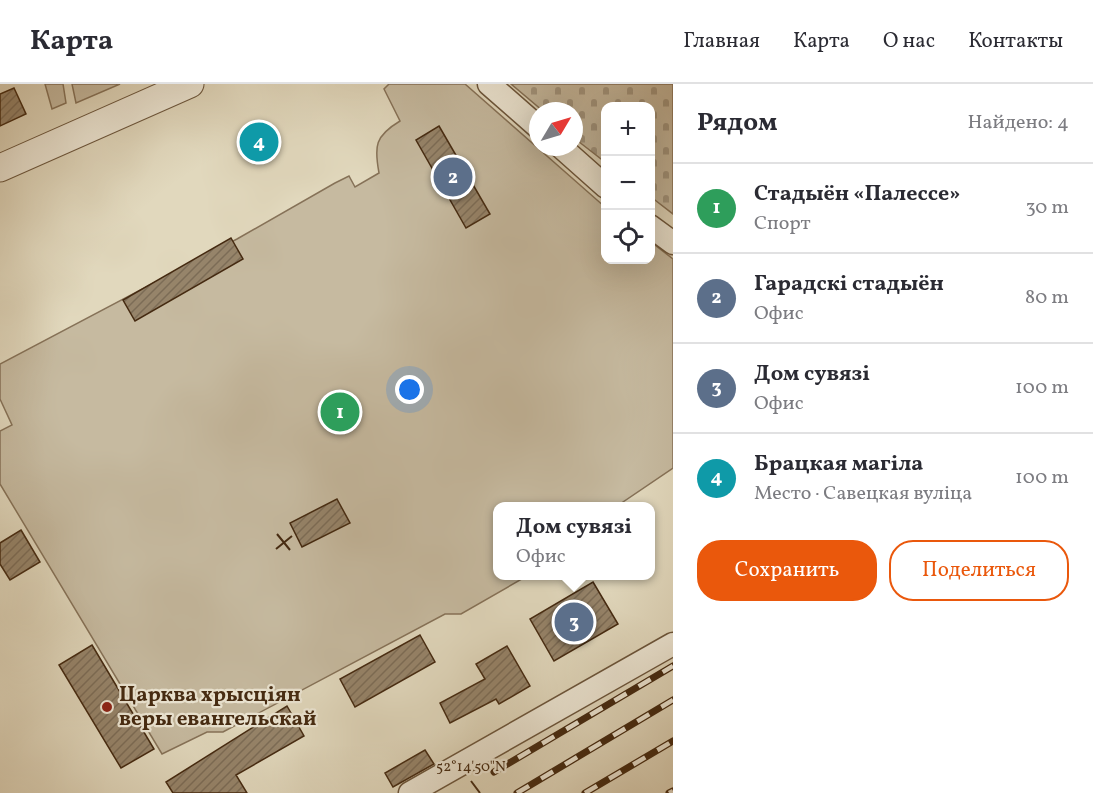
<!DOCTYPE html>
<html lang="ru">
<head>
<meta charset="utf-8">
<style>
	body { margin:0; font-family:Vollkorn,serif; background:#f7f7f7; color:#2b2b33 }
	.controls { position:absolute; right:18px; top:18px; display:grid; overflow:hidden; border-radius:12px; box-shadow:0 6px 24px #0002 }
	.controls button { width:54px; height:54px; display:grid; place-items:center; padding:0; border:0; border-bottom:2px solid #e1e1e2; background:#fff; color:#2b2b33; font:30px sans-serif }
	.compass { position:absolute; left:529px; top:18px; width:54px; height:54px; border-radius:50%; background:#fff; box-shadow:0 6px 24px #0002; rotate:52deg }
	.you { position:absolute; left:410px; top:306px; width:21px; height:21px; margin:-15px; border:4px solid #fff; border-radius:50%; background:#1a73e8; box-shadow:0 0 0 9px #1a73e833 }
	.badge { display:grid; place-items:center; width:39px; height:39px; border-radius:50%; background:#ea580c; color:#fff; font-size:20px; font-weight:700 }
	.pin { position:absolute; translate:-50% -50%; border:3px solid #fff; box-shadow:0 2px 6px #0006 }
	.popup { position:absolute; left:493px; top:418px; width:162px; height:78px; box-sizing:border-box; display:grid; place-content:center; border-radius:12px; background:#fff; filter:drop-shadow(0 2px 4px #0005); font-size:20px; white-space:nowrap; color:#7c7c81 }
	.popup b { font-size:22px; color:#2b2b33 }
	.popup::after { content:''; position:absolute; left:50%; top:100%; margin-left:-12px; border:12px solid transparent; border-top-color:#fff }
	.list { margin:0; padding:0; list-style:none }
	h2 { display:flex; justify-content:space-between; align-items:center; height:78px; margin:0; padding:0 24px; font-size:26px }
	h2 small { font-size:20px; font-weight:400; color:#7c7c81 }
	.list li { display:grid; grid-template-columns:39px 1fr auto; gap:18px; align-items:center; box-sizing:border-box; height:90px; padding:0 24px; border-top:2px solid #e1e1e2 }
	.list b { display:block; font-size:22px; white-space:nowrap }
	.list p { margin:0; font-size:20px; white-space:nowrap; color:#7c7c81 }
	.list em { font-size:20px; font-style:normal; color:#7c7c81 }
	.actions { display:flex; gap:12px; padding:18px 24px }
	.actions a { flex:1; padding:14px 0; border:2px solid #ea580c; border-radius:24px; text-align:center; font-size:21px; color:#ea580c }
	.actions .main { background:#ea580c; color:#fff }
	.icon { flex:none; width:33px; height:33px; fill:none; stroke:currentColor; stroke-width:2; stroke-linecap:round; stroke-linejoin:round }
	.map { position:relative; flex:none; width:673px; height:709px; overflow:hidden }
	header { display:flex; align-items:center; gap:36px; box-sizing:border-box; height:84px; padding:0 30px; background:#fff; border-bottom:2px solid #e1e1e2 }
	header strong { font-size:28px }
	nav { display:flex; gap:33px; margin-inline-start:auto; font-size:21px }
	main { display:flex }
	aside { flex:1; background:#fff }
	.map>svg:first-child { display:block }
	.grass { fill:#c6baa0; stroke:#867258; stroke-width:1.5 }
	.cemetery { fill:url(#cemetery-stones); stroke:#867258; stroke-width:1.5 }
	.building { fill:url(#building-hatch); stroke:#452a11; stroke-width:1.5 }
	.lines { fill:none; stroke-linecap:round; stroke-linejoin:round }
	.minor-casing { stroke:#6c563c; stroke-width:25 }
	.tertiary-casing { stroke:#6c563c; stroke-width:29 }
	.minor { stroke:#ece6d4; stroke-width:22 }
	.tertiary { stroke:#ece6d4; stroke-width:27 }
	.rail-casing { stroke:#452a11; stroke-width:7 }
	.rail { stroke:#ece6d4; stroke-width:4.5; stroke-dasharray:14; stroke-linecap:butt }
	.ticks { fill:none; stroke:#452a11; stroke-width:2 }
	.poi-dot { fill:#8f2418; stroke:#ece6d4; stroke-width:2 }
	.labels { text-anchor:middle; dominant-baseline:central; stroke-width:4.5; stroke-linejoin:round; paint-order:stroke }
	.poi-label { font-size:21px; font-weight:bold; fill:#452a11; stroke:#ece6d4; text-anchor:start }
	.ticks-label { font-size:15px; text-anchor:middle; fill:#452a11; stroke:#ece6d4; stroke-width:4.5; stroke-linejoin:round; paint-order:stroke }
</style>
</head>
<body>
<header>
<strong>Карта</strong>
<nav><a>Главная</a><a>Карта</a><a>О нас</a><a>Контакты</a></nav>
</header>
<main>
<div class="map">
<svg width="673" height="709" viewBox="0 0 673 709">
	<defs>
		<pattern id="cemetery-stones" width="16" height="16" patternUnits="userSpaceOnUse" patternTransform="scale(1.5)"><rect width="16" height="16" fill="#c6baa0"/><path d="M2 7V4a2 2 0 0 1 4 0v3zM10 15v-3a2 2 0 0 1 4 0v3z" fill="#a39781"/></pattern>
		<pattern id="building-hatch" width="6" height="6" patternUnits="userSpaceOnUse" patternTransform="scale(1.5)"><rect width="6" height="6" fill="#96846a"/><path d="M-1 1l2-2M0 6l6-6M5 7l2-2" fill="none" stroke="#7c6c56"/></pattern>
	</defs>
	<rect width="100%" height="100%" fill="#e1d8bd"/>
	<filter id="stains"><feTurbulence type="fractalNoise" baseFrequency=".00333" numOctaves="4"/><feColorMatrix values="0 0 0 0 .2 0 0 0 0 .09 0 0 0 0 .02 0 0 0 .5 -.17"/></filter>
	<radialGradient id="worn" r=".72"><stop offset=".6" stop-color="#630" stop-opacity="0"/><stop offset="1" stop-color="#630" stop-opacity=".3"/></radialGradient>
	<path class="grass" d="M45,0H63L66,19L52,25Z
		M72,0H120L76,19Z
		M389,0H465L605,123L606,176H650L651,158L673,175V384L617,422H498V492H527L461,530H445L223,648H207L162,670L0,400V347L12,341L0,315V280L237,155L335,99L349,92L355,103L379,89C374,62 375,52 400,37L384,5Z"/>
	<path class="cemetery" d="M511,0H673V130L651,113L650,22H606L605,78L574,54V27H543Z"/>
	<path class="building" d="M14,4L26,30L0,42V10Z
		M439,42L490,130L466,144L416,56Z
		M231,154L243,175L135,237L123,216Z
		M337,415L350,439L302,463L290,439Z
		M21,446L40,478L10,496L0,480V459Z
		M593,498L618,540L554,577L530,535Z
		M420,551L435,578L355,623L340,595Z
		M92,561L154,665L121,684L59,581Z
		M507,562L530,602L499,620L496,615L450,639L440,619L485,595L476,580Z
		M287,622L304,652L236,691L247,709H173L166,698Z
		M425,666L434,680L393,703L385,689Z"/>
	<g class="lines">
		<defs>
			<path id="minor" d="M489,0L538,43
				M561,63L606,103
				M650,142L673,159
				M410,709L673,560"/>
			<path id="tertiary" d="M0,84L190,0"/>
		</defs>
		<use href="#minor" class="minor-casing"/>
		<use href="#tertiary" class="tertiary-casing"/>
		<use href="#minor" class="minor"/>
		<use href="#tertiary" class="tertiary"/>
		<defs>
			<path id="rail" d="M494,688L673,582
				M517,709L673,616
				M585,709L673,657
				M669,709L673,707"/>
		</defs>
		<use href="#rail" class="rail-casing"/>
		<use href="#rail" class="rail"/>
	</g>
	<path class="ticks" d="M277,450L290,466M276,465L292,452M471,697L480,709"/>
	<circle class="poi-dot" cx="107" cy="623" r="6"/>
	<g class="labels">
		<g class="poi-label">
			<text x="119" y="611">Царква хрысціян<tspan x="119" dy="24">веры евангельскай</tspan></text>
		</g>
	</g>
	<g class="ticks-label">
		<text x="471" y="687">52°14'50"N</text>
	</g>
	<rect width="100%" height="100%" filter="url(#stains)"/>
	<rect width="100%" height="100%" fill="url(#worn)"/>
</svg>
<div class="controls">
<button>+</button>
<button>−</button>
<button><svg class="icon" aria-label="locate" viewBox="0 0 24 24"><circle cx="12" cy="12" r="6"/><path d="M12 2v4M12 18v4M2 12h4M18 12h4"/></svg></button>
</div>
<svg class="compass" viewBox="-18 -18 36 36"><path d="M0-13l5 13h-10z" fill="#e53935"/><path d="M0 13l5-13h-10z" fill="#7c7c81"/></svg>
<div class="you"></div>
<div class="pin badge" style="left:340px;top:328px;background:#2e9e5b">1</div>
<div class="pin badge" style="left:453px;top:93px;background:#5c6f8a">2</div>
<div class="pin badge" style="left:574px;top:538px;background:#5c6f8a">3</div>
<div class="popup"><b>Дом сувязі</b>Офис</div>
<div class="pin badge" style="left:259px;top:58px;background:#0f9aa8">4</div>
</div>
<aside>
<h2>Рядом<small>Найдено: 4</small></h2>
<ul class="list">
<li><span class="badge" style="background:#2e9e5b">1</span><div><b>Стадыён «Палессе»</b><p>Спорт</p></div><em>30 m</em></li>
<li><span class="badge" style="background:#5c6f8a">2</span><div><b>Гарадскі стадыён</b><p>Офис</p></div><em>80 m</em></li>
<li><span class="badge" style="background:#5c6f8a">3</span><div><b>Дом сувязі</b><p>Офис</p></div><em>100 m</em></li>
<li><span class="badge" style="background:#0f9aa8">4</span><div><b>Брацкая магіла</b><p>Место · Савецкая вуліца</p></div><em>100 m</em></li>
</ul>
<div class="actions"><a class="main">Сохранить</a><a>Поделиться</a></div>
</aside>
</main>
</body>
</html>
